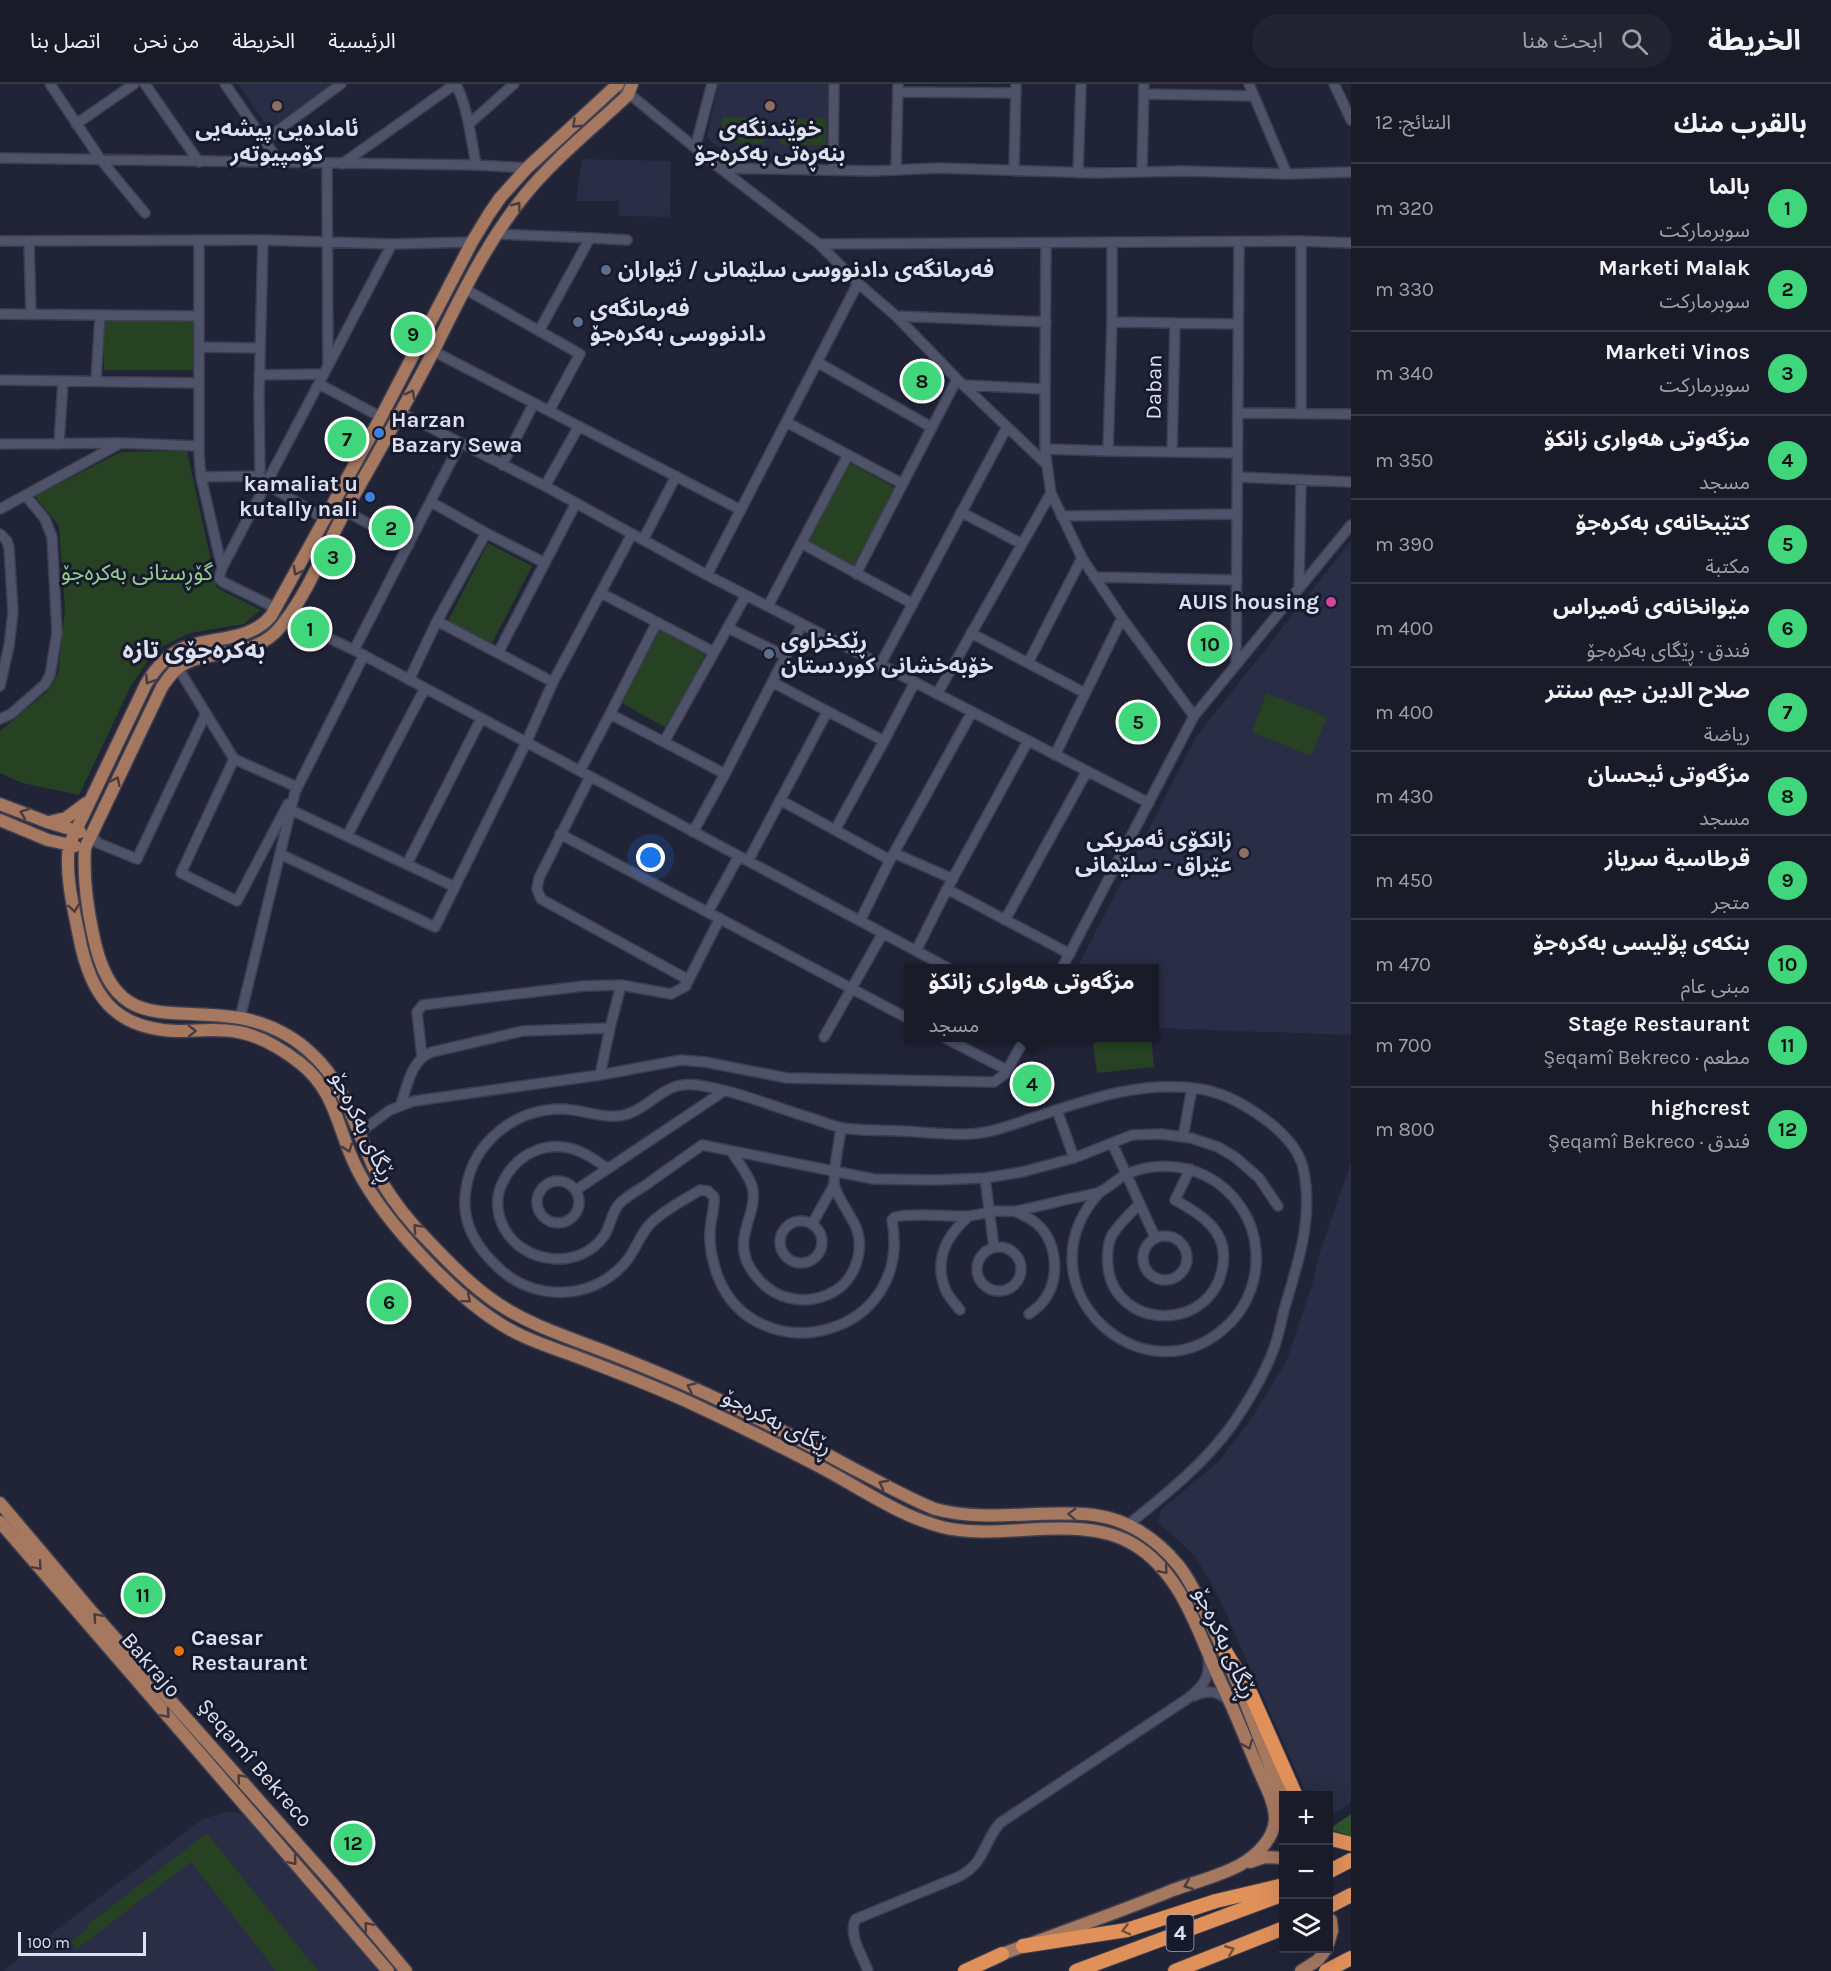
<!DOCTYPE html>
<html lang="ar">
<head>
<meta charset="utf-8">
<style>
	body { margin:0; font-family:Karla,"Noto Sans Arabic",sans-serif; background:#222431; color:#f1f3f6; direction:rtl }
	.controls { position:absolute; right:18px; bottom:18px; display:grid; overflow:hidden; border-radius:0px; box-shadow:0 6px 24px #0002 }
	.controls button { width:54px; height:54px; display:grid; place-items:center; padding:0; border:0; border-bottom:2px solid #373946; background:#191b29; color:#f1f3f6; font:30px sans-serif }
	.scale { position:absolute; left:18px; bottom:15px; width:128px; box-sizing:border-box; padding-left:6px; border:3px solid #dde0ee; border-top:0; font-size:16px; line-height:21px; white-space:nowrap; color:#dde0ee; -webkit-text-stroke:4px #171a2d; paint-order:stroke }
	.you { position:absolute; left:651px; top:774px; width:21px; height:21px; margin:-15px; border:4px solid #fff; border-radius:50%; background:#1a73e8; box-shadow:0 0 0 9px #1a73e833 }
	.badge { display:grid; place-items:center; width:39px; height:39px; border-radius:50%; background:#40d77c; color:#111; font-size:20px; font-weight:700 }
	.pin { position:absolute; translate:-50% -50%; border:3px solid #fff; box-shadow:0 2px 6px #0006 }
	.popup { position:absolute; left:904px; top:880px; width:255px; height:78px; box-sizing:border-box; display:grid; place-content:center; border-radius:0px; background:#191b29; filter:drop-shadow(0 2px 4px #0005); font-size:20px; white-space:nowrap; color:#9fa1a8 }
	.popup b { font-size:22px; color:#f1f3f6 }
	.popup::after { content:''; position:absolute; left:50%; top:100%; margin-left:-12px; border:12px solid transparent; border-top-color:#191b29 }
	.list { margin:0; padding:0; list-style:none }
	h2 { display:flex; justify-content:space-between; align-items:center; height:78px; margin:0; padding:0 24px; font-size:26px }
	h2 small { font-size:20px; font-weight:400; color:#9fa1a8 }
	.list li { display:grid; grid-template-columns:39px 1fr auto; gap:18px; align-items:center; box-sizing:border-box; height:84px; padding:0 24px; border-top:2px solid #373946 }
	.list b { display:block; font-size:22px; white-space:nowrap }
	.list p { margin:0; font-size:20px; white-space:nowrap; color:#9fa1a8 }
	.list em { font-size:20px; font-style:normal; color:#9fa1a8 }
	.icon { flex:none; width:33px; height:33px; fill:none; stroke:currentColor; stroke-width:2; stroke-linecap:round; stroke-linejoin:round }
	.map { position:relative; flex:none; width:1351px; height:1887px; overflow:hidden; direction:ltr }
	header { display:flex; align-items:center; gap:36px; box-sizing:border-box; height:84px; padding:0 30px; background:#191b29; border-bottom:2px solid #373946 }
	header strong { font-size:28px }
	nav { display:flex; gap:33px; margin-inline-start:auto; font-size:21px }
	.search { width:420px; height:54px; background:#222431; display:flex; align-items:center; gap:15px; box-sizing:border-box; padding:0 21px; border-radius:33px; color:#9fa1a8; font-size:22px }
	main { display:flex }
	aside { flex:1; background:#191b29 }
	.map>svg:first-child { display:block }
	.built { fill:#292d45 }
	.green { fill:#264222 }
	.forest { fill:#2e5529 }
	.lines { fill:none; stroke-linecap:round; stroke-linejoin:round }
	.minor-casing { stroke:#3d3f50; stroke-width:12 }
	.major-casing { stroke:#3d3f50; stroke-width:15 }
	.highway-casing { stroke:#3d3f50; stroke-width:16 }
	.minor { stroke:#4f536a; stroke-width:9 }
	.major { stroke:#a67860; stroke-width:12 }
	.highway { stroke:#e09059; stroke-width:14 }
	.oneway { stroke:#493b3f }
	.oneway2 { stroke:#714f41 }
	.education-dot { fill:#8d6e63; stroke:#171a2d; stroke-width:2 }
	.service-dot { fill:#5c6f8a; stroke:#171a2d; stroke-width:2 }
	.shop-dot { fill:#3f7fe0; stroke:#171a2d; stroke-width:2 }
	.hotel-dot { fill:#d1479c; stroke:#171a2d; stroke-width:2 }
	.food-dot { fill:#e8710a; stroke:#171a2d; stroke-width:2 }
	.labels { text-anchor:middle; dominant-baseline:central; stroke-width:6; stroke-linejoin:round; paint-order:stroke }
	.shield { fill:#171a2d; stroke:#a2a5b4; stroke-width:1.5 }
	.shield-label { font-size:21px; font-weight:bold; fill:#dde0ee }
	.poi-label { font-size:22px; font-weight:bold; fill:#dde0ee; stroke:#171a2d; text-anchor:start }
	.street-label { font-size:22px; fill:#dde0ee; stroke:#171a2d }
	.park-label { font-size:22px; fill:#94d18c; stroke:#171a2d }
	.neighbourhood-label { font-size:24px; font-weight:bold; fill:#dde0ee; stroke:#171a2d }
</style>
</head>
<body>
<header>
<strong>الخريطة</strong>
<div class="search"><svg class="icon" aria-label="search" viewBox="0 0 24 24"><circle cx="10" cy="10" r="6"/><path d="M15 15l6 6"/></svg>ابحث هنا</div>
<nav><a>الرئيسية</a><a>الخريطة</a><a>من نحن</a><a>اتصل بنا</a></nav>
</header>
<main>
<aside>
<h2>بالقرب منك<small>النتائج: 12</small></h2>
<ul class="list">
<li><span class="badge">1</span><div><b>بالما</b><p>سوبرماركت</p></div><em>320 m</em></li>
<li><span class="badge">2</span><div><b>Marketi Malak</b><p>سوبرماركت</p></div><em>330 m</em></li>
<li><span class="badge">3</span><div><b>Marketi Vinos</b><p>سوبرماركت</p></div><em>340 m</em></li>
<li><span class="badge">4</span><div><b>مزگەوتی هەواری زانکۆ</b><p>مسجد</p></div><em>350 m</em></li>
<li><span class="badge">5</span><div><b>کتێبخانەی بەکرەجۆ</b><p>مكتبة</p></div><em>390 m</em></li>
<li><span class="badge">6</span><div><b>مێوانخانەی ئەمیراس</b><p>فندق · ڕێگای بەکرەجۆ</p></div><em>400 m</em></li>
<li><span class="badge">7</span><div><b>صلاح الدين جيم سنتر</b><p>رياضة</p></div><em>400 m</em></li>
<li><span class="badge">8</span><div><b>مزگەوتی ئیحسان</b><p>مسجد</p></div><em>430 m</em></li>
<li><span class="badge">9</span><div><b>قرطاسية سرياز</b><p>متجر</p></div><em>450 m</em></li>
<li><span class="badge">10</span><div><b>بنکەی پۆلیسی بەکرەجۆ</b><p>مبنى عام</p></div><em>470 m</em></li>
<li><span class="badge">11</span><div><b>Stage Restaurant</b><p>مطعم · Şeqamî Bekreco</p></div><em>700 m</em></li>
<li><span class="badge">12</span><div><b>highcrest</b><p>فندق · Şeqamî Bekreco</p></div><em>800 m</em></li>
</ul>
</aside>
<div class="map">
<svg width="1351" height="1887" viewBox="0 0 1351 1887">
	<rect width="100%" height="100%" fill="#212437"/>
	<path class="built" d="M238,0H331L269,45Z
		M718,0H828L827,69L822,74L733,72L728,70L710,57L707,52Z
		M582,75L671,77L670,133L619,132V117H576Z
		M1351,457V951L1155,944V884H1077L1196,653Z
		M1351,1078V1719L1329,1733L1328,1712L1307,1711L1217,1510L1195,1472L1158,1438L1161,1426L1218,1378L1250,1337L1287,1276L1312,1201L1319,1171Z
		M226,1728L253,1731L387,1887H2L203,1735Z"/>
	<path class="green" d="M722,33L765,34L764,60L722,59Z
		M826,34V61H780V35Z
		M104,235H193V286H104Z
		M187,367L217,504L261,526L244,540L190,549L155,566L131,602L79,711L22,699L0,689V647L48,607L58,590L65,524L59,442L35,412L121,368Z
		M850,379L896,404L853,482L807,457Z
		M488,459L532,482L492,559L448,537Z
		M661,544L707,568L666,644L622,619Z
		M1266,609L1327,633L1311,672L1252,648Z
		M1137,954H1151L1154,983L1097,989L1093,959Z
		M207,1749L318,1887H276L191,1778L77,1865L71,1858L87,1845V1841Z"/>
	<path class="forest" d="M1351,1730V1752L1329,1745Z"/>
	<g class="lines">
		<defs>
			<path id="minor" d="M50,0L101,76L145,129
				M145,0L199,78
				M225,0L280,79
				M456,0C468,25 471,54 476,81
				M617,0L720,84L819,160L858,199L896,232L957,295L1047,381L1051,409L1082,474L1122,534L1194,632
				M1249,0L1287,90
				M1334,0L1351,36
				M898,8L1016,9
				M1144,10L1254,12
				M76,40L134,0
				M469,40L514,0
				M265,56L341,0
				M695,64L712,0
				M0,74L476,81L527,84
				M327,80L328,279
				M342,80L455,0
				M720,84L872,87L939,84L1096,89L1183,87L1287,90L1351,88
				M833,86L834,0
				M896,86L898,0
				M1014,87L1016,0
				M1142,88L1144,0
				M1078,89L1081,0
				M498,150L590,154L539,247
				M590,154L627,156
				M199,156V371L201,393L222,484
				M263,156L259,312L260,392L266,400L325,435
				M0,157L263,156L392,160L472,158
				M29,158L31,230
				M1112,158V238L1108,367L1237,369
				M819,160L1301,157L1351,159
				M465,205L580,270L549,327
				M0,230L199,232
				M896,232L1046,238
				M1112,238L1238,240
				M199,263L260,264
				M433,267L741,426
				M817,278L931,343
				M259,291L324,290
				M0,296L199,299
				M96,297L100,231
				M319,300L381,333
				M964,301L1045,305L1046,159
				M1045,305V365L1047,381
				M402,329L545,402L707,491L1149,719
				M1238,329L1351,330
				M1301,330V157
				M786,338L901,399
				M0,360L121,359L198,362
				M59,360L63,297
				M1045,365L1108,367
				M1172,368L1175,239
				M502,381L534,319
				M201,393L260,392
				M1237,393L1351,398
				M545,402L579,342
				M431,418L486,449L437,537
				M0,425L119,360
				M345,427L409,461
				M961,428L1022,460
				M1061,432L1237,430
				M486,449L545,479
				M0,450L7,457L9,464L13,528L9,562L0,602
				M643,456L676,392
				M801,459L913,520
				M856,490L957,295
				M707,491L858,199
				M1094,493L1237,496
				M1299,504L1301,396
				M601,509L714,568
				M768,522L848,371
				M276,524L223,498L219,494L222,484L392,160
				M287,534L354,566L948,884
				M657,538L610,630L664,658
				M728,544L785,572
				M971,549L1085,609
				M354,566L460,360
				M498,569L576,419
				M1028,579L1082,474
				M880,581L1007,343
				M1236,581L1239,158
				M178,584L234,675L297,703
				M409,596L437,537L553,598L632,450
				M772,598L884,657
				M937,610L1051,409
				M0,635L11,630L45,600L50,591L57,549L52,453L45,435L25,411
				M1028,657L947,805L1070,870
				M1055,671L1122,534
				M234,675L181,789L237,817L288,720
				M580,687L610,630
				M725,690L802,540
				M590,693L539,794L537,805L541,815L685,894L686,902L671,910L621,901L610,944L600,991
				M780,716L835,746
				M291,726L455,803
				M693,748L725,690L664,658L746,511
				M90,750L98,759L137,775L206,629
				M560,750L909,935
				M347,752L425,604
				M894,769L953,795
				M280,770L435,843L526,659L553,598
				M890,776L972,628
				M748,777L827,628
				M407,780L481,635
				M708,828L739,772
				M1005,836L1087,687
				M860,837L890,776L835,746L884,657L915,598
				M916,867L947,805
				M1062,884L1194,632L1351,441
				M686,901L720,834
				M240,934L295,708L364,571
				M824,953L883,849
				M945,954L1007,986
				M422,973L417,928L423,921L584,902L621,901
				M401,1020C408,1000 411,976 432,968L523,947L610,944
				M1057,1026L1074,1074
				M359,1049L390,1026L414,1017L600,991L681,976L705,978L787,994L994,998L1005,990L1025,954
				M1183,1053L1192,1004
				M1112,1059L1155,1153
				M731,1067C738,1078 748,1090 752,1102C759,1128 735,1149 747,1178C754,1193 767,1206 782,1212C800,1218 818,1217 835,1207C857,1193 866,1162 854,1139C849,1129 834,1108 834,1098C834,1080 839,1061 841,1044
				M608,1085C601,1080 593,1074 585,1070C552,1053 517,1067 502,1100C495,1113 497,1131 504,1144C523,1180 579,1187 604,1152C611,1142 611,1128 620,1119C627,1112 638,1106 646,1101C665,1087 684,1074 702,1061L874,1095L935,1096L985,1094L1022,1088L1074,1074L1132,1051L1161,1050L1191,1054L1218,1063L1235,1073L1259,1094L1278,1122
				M985,1094L994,1163
				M537 1118a21 21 0 1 1 42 0a21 21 0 1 1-42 0Z
				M576,1106L724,1007
				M1101,1107C1013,1201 1146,1325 1231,1238C1249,1219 1258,1193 1256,1167C1254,1135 1234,1106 1206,1092C1180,1079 1148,1079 1123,1092C1115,1097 1108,1104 1100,1108C1092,1111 1082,1112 1074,1114C1055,1118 1036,1123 1016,1127C1008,1128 998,1126 989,1128C982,1129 975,1132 967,1132C943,1133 918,1128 895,1133L892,1136C914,1255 756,1289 718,1193C713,1179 709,1164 710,1149C710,1136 715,1125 714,1113L708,1107L700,1106C684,1116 664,1126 651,1139C639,1151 635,1169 623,1181C590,1216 536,1217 501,1186C477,1165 460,1138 466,1105C473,1058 515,1025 561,1025C583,1025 607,1037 628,1030C654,1021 663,997 697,1001C735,1006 774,1023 811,1034C821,1037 832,1042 843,1044C862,1047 883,1046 902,1047C924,1048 948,1051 970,1050C992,1049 1014,1040 1035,1033C1090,1015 1143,996 1200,1005C1234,1010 1288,1044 1301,1077C1304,1084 1305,1094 1306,1102C1310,1145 1296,1185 1284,1226C1281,1239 1278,1254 1273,1267C1263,1293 1248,1318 1232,1341C1204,1380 1166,1410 1129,1440
				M1139,1120C1130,1130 1119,1140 1112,1151C1107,1161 1107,1172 1108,1182C1114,1247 1214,1250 1223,1180C1228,1147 1201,1130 1175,1116L1190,1085
				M1015,1127C1022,1131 1030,1134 1036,1139C1059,1159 1061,1199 1040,1221C1037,1224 1033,1227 1029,1230
				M780 1158a21 21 0 1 1 42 0a21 21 0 1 1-42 0Z
				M812,1140L834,1101
				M1143 1174a22 22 0 1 1 44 0a22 22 0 1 1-44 0Z
				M977 1185a22 22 0 1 1 44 0a22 22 0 1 1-44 0Z
				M960,1226C955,1220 949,1213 946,1207C933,1176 946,1152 969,1132
				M1194,1612C1207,1606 1218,1606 1228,1617
				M868,1887C863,1873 847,1849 856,1835L958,1793C986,1779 982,1760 1000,1739L1187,1615C1202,1603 1211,1594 1208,1574"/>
			<path id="major" d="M618,0L527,84L500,114L489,130L472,158L381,333L271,532C249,558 212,552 183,564C167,571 155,585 146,600L69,761C65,791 73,822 79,852C90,910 113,945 177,947C197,947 217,944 238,948C261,952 282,965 300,979C337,1008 337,1046 357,1085C384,1138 457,1216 509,1245C529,1257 553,1264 575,1272C616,1288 657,1303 697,1322C740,1342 782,1363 824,1385C863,1406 900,1432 942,1443C1000,1458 1080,1428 1133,1460C1184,1490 1199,1553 1223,1603C1236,1630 1247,1659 1259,1687C1265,1701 1275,1719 1275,1735C1274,1755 1257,1771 1240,1781C1220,1792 1195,1798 1173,1806C1117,1829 1059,1849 1002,1870L993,1875
				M632,0L628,11C593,44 554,75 524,112C486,159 460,214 433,268C406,320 377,371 348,422C326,461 310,506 282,541C255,577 209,563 179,583C172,588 167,596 162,603L85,764C83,793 87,822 93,850C113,950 164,922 240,934C267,939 292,951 312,970C345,1000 355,1043 373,1082C384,1104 399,1125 416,1144C441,1170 467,1199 497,1219C531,1242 571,1254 609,1269C650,1285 691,1302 732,1322C774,1342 815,1364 856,1386C882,1399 907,1414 935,1425C987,1439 1040,1425 1094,1431C1127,1435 1157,1455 1178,1481C1192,1498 1199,1517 1209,1536C1238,1595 1260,1657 1284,1718
				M0,720L47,738L80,748
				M0,736L48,756L75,762
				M49,738L66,734L86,719
				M0,1419L93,1529L334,1801L406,1887
				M0,1438L388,1887
				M1250,1778L1265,1773L1284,1774
				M1328,1860L1332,1847L1331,1836
				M1301,1887L1318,1876L1327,1864"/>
			<path id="highway" d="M1222,1562L1251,1610L1296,1712
				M1328,1754L1351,1760
				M1328,1788L1351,1776
				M1328,1823L1351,1811
				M1023,1862L1127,1846L1216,1817L1284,1801
				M965,1887L1002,1870
				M1076,1887L1284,1810
				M1175,1887L1284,1844
				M1326,1887L1351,1874"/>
		</defs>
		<use href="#minor" class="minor-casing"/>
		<use href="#major" class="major-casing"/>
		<use href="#highway" class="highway-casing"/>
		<use href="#minor" class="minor"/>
		<use href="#major" class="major"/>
		<use href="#highway" class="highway"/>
	</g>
	<defs><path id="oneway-chevron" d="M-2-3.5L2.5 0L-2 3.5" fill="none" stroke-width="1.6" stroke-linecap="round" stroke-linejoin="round" transform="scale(1.5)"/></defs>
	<g class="oneway">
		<use href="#oneway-chevron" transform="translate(576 40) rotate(137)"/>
		<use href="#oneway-chevron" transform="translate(517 122) rotate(-53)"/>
		<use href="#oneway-chevron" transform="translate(411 310) rotate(-63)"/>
		<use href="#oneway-chevron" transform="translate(297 487) rotate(119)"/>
		<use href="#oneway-chevron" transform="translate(149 596) rotate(123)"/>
		<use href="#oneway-chevron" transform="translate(116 697) rotate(-65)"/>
		<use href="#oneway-chevron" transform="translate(24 729) rotate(-159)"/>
		<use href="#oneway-chevron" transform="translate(74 824) rotate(81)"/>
		<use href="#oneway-chevron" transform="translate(192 947) rotate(-1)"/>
		<use href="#oneway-chevron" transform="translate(348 1064) rotate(71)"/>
		<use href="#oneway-chevron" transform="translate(417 1144) rotate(-133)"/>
		<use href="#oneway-chevron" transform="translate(467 1215) rotate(40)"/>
		<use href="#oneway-chevron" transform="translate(691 1303) rotate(-156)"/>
		<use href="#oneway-chevron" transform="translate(883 1400) rotate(-152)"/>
		<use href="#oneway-chevron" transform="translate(1072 1430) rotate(-178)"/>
		<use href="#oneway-chevron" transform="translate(38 1482) rotate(49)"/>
		<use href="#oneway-chevron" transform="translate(1164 1486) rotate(50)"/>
		<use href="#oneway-chevron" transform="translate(97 1533) rotate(-131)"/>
		<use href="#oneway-chevron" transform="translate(166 1630) rotate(49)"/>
		<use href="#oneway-chevron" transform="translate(1248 1661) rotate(68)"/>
		<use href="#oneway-chevron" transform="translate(241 1694) rotate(-130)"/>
		<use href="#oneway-chevron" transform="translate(293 1777) rotate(49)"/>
		<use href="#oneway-chevron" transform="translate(1188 1801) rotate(159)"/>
		<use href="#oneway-chevron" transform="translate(368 1842) rotate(-130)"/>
	</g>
	<g class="oneway2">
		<use href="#oneway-chevron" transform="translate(1126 1846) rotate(166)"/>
		<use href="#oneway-chevron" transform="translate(1230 1866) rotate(-22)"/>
	</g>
	<g class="education-dot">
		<circle cx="277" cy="22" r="6"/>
		<circle cx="770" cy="22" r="6"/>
		<circle cx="1244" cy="769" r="6"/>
	</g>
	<g class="service-dot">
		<circle cx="606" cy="186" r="6"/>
		<circle cx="578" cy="238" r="6"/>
		<circle cx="769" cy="570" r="6"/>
	</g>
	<g class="shop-dot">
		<circle cx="379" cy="349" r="6"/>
		<circle cx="370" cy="413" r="6"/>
	</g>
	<circle class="hotel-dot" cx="1331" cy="518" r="6"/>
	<circle class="food-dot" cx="179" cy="1567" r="6"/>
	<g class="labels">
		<rect class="shield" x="1166.5" y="1831" width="27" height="36" rx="4.5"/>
		<g class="shield-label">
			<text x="1180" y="1849">4</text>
		</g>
		<g class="poi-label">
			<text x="277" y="45" text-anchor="middle">ئامادەیی پیشەیی<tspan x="277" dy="25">کۆمپیوتەر</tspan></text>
			<text x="770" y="45" text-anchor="middle">خوێندنگەی<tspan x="770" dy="25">بنەڕەتی بەکرەجۆ</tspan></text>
			<text x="618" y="186">فەرمانگەی دادنووسی سلێمانی / ئێواران</text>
			<text x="590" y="225">فەرمانگەی<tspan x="590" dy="25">دادنووسی بەکرەجۆ</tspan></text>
			<text x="391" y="336">Harzan<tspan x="391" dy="25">Bazary Sewa</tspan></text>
			<text x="358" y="400" text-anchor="end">kamaliat u<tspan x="358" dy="25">kutally nali</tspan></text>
			<text x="1319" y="518" text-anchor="end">AUIS housing</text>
			<text x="781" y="557">ڕێکخراوی<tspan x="781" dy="25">خۆبەخشانی کوردستان</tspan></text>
			<text x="1232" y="756" text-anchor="end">زانکۆی ئەمریکی<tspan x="1232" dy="25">عێراق - سلێمانی</tspan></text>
			<text x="191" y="1554">Caesar<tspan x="191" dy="25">Restaurant</tspan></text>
		</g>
		<g class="street-label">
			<text transform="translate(1154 303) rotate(-89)">Daban</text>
			<text transform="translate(363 1043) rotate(64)">ڕێگای بەکرەجۆ</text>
			<text transform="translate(777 1338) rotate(27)">ڕێگای بەکرەجۆ</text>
			<text transform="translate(1225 1559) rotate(65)">ڕێگای بەکرەجۆ</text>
			<text transform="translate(151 1581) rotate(49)">Bakrajo</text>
			<text transform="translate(255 1679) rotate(49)">Şeqamî Bekreco</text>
		</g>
		<g class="park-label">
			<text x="137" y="489">گۆڕستانی بەکرەجۆ</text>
		</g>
		<g class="neighbourhood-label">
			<text x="194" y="566">بەکرەجۆی تازە</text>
		</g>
	</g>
</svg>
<div class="controls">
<button>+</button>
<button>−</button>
<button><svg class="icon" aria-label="layers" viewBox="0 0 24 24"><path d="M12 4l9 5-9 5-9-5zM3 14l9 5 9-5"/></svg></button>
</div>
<div class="scale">100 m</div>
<div class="you"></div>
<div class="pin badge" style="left:310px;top:545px">1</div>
<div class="pin badge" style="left:391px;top:444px">2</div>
<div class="pin badge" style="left:333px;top:473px">3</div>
<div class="pin badge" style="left:1032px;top:1000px">4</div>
<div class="popup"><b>مزگەوتی هەواری زانکۆ</b>مسجد</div>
<div class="pin badge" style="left:1138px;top:638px">5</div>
<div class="pin badge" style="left:389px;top:1218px">6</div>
<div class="pin badge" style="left:347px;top:355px">7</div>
<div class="pin badge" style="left:922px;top:297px">8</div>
<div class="pin badge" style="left:413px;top:250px">9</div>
<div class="pin badge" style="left:1210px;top:560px">10</div>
<div class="pin badge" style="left:143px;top:1511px">11</div>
<div class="pin badge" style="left:353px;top:1759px">12</div>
</div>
</main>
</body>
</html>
